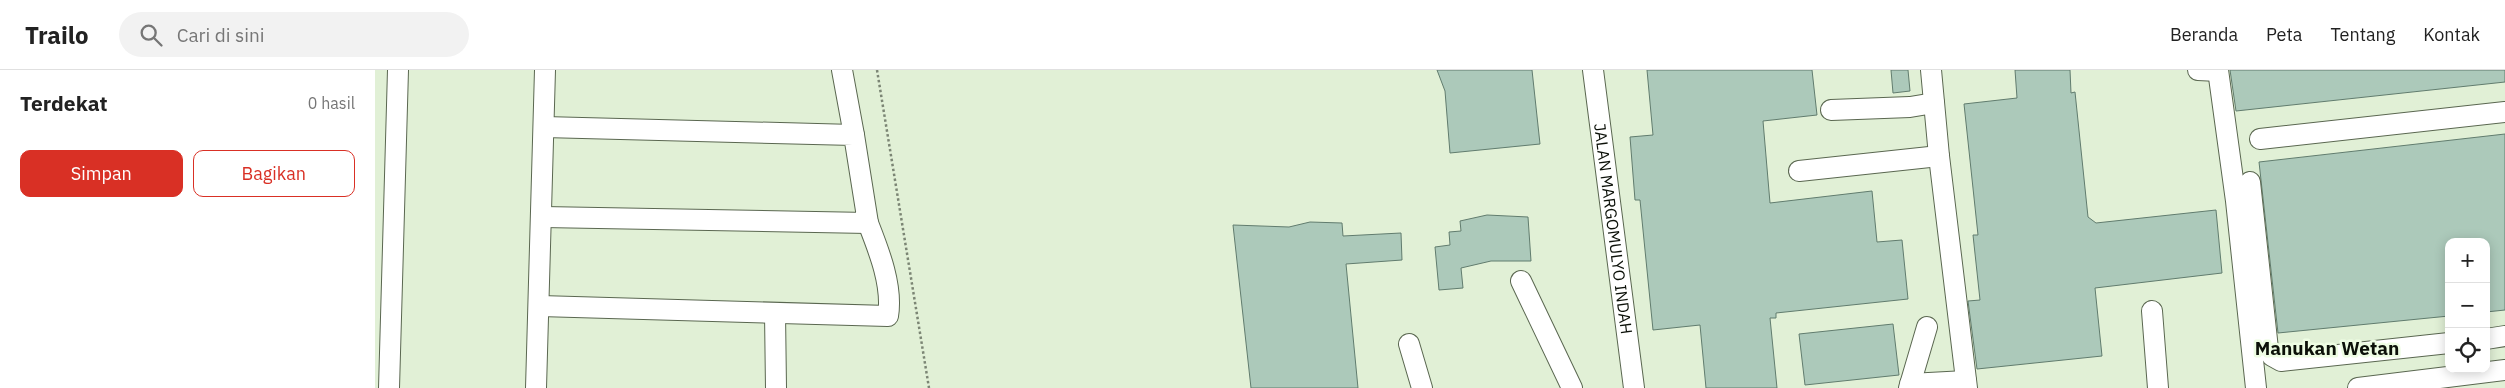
<!DOCTYPE html>
<html lang="id">
<head>
<meta charset="utf-8">
<style>
	body { margin:0; font-family:"IBM Plex Sans",sans-serif; background:#f2f2f2; color:#222 }
	.controls { position:absolute; right:15px; bottom:15px; display:grid; overflow:hidden; border-radius:10px; box-shadow:0 2px 12px #0003 }
	.controls button { width:45px; height:45px; display:grid; place-items:center; padding:0; border:0; border-bottom:1px solid #e0e0e0; background:#fff; color:#222; font:25px sans-serif }
	.list { margin:0; padding:0; list-style:none }
	h2 { display:flex; justify-content:space-between; align-items:center; height:65px; margin:0; padding:0 20px; font-size:21px }
	h2 small { font-size:16px; font-weight:400; color:#767676 }
	.actions { display:flex; gap:10px; padding:15px 20px }
	.actions a { flex:1; padding:11px 0; border:1px solid #d93025; border-radius:10px; text-align:center; font-size:18px; color:#d93025 }
	.actions .main { background:#d93025; color:#fff }
	.icon { flex:none; width:28px; height:28px; fill:none; stroke:currentColor; stroke-width:2; stroke-linecap:round; stroke-linejoin:round }
	.map { position:relative; flex:none; width:2130px; height:318px; overflow:hidden }
	header { display:flex; align-items:center; gap:30px; box-sizing:border-box; height:70px; padding:0 25px; background:#fff; border-bottom:1px solid #e0e0e0 }
	header strong { font-size:24px }
	nav { display:flex; gap:28px; margin-inline-start:auto; font-size:18px }
	.search { width:350px; height:45px; background:#f2f2f2; display:flex; align-items:center; gap:12px; box-sizing:border-box; padding:0 18px; border-radius:28px; color:#767676; font-size:19px }
	main { display:flex }
	aside { flex:1; background:#fff }
	.map>svg:first-child { display:block }
	.building { fill:#acc9ba; stroke:#617c6e }
	.lines { fill:none; stroke-linecap:round; stroke-linejoin:round }
	.minor-casing { stroke:#5a6750; stroke-width:22 }
	.path { stroke:#7b8574; stroke-width:2.5; stroke-dasharray:2.5 2.5; stroke-linecap:butt }
	.minor { stroke:#fff; stroke-width:20 }
	.labels { text-anchor:middle; dominant-baseline:central; stroke-width:5; stroke-linejoin:round; paint-order:stroke }
	.street-label { font-size:16px; fill:#0c1109; stroke:#eefde3 }
	.quarter-label { font-size:19px; font-weight:bold; fill:#0c1109; stroke:#eefde3 }
</style>
</head>
<body>
<header>
<strong>Trailo</strong>
<div class="search"><svg class="icon" aria-label="search" viewBox="0 0 24 24"><circle cx="10" cy="10" r="6"/><path d="M15 15l6 6"/></svg>Cari di sini</div>
<nav><a>Beranda</a><a>Peta</a><a>Tentang</a><a>Kontak</a></nav>
</header>
<main>
<aside>
<h2>Terdekat<small>0 hasil</small></h2>
<ul class="list">
</ul>
<div class="actions"><a class="main">Simpan</a><a>Bagikan</a></div>
</aside>
<div class="map">
<svg width="2130" height="318" viewBox="0 0 2130 318">
	<rect width="100%" height="100%" fill="#e1f0d6"/>
	<path class="building" d="M1062,0H1157L1165,74L1075,83L1070,21Z
		M1272,0H1437L1442,45L1388,51L1395,133L1497,121L1502,172L1527,170L1533,229L1401,243V248H1395L1402,318H1331L1325,255L1278,260L1265,130H1260L1255,67L1278,65Z
		M1516,0H1533L1535,21L1518,23Z
		M1640,0H1695L1696,23L1700,22L1713,147L1721,153L1841,140L1847,203L1720,218L1727,286L1602,299L1593,231L1605,230L1598,165H1603L1589,34L1642,28Z
		M1855,0H2130V12L1861,41Z
		M2130,64V240L2111,242V172H2074V246L1903,263L1884,92Z
		M1112,145L1153,147L1156,191H1116L1086,198L1088,218L1064,220L1060,177L1075,175L1074,162L1086,161L1085,151Z
		M935,152L967,153L968,166L1026,163L1027,190L971,194L983,318H876L858,155L914,157Z
		M1518,254L1524,305L1430,315L1424,264Z"/>
	<g class="lines">
		<defs>
			<g id="minor">
				<path d="M467,0L479,65"/>
				<path id="s1" d="M1218,0L1259,318"/>
				<path d="M1556,0L1564,86L1592,318"/>
				<path d="M1823,0L1843,1"/>
				<path d="M1843,0L1861,131L1881,318"/>
				<path d="M1456,40L1535,37L1559,33"/>
				<path d="M1885,69L2130,42"/>
				<path d="M1424,101L1564,86"/>
				<path d="M1875,112L1893,279L1897,286L1906,291L2074,273"/>
				<path d="M168,147L493,153L479,65L169,57"/>
				<path d="M1146,211L1197,318"/>
				<path d="M165,236L513,246C518,216 504,181 493,153"/>
				<path d="M1777,241L1783,318"/>
				<path d="M400,243L401,318"/>
				<path d="M2111,269L2130,266"/>
				<path d="M1034,274L1047,318"/>
				<path d="M1535,314L1591,311"/>
				<path d="M14,318L23,0"/>
				<path d="M161,318L170,0"/>
				<path d="M1534,318L1552,257"/>
				<path d="M1983,318L2130,300"/>
			</g>
		</defs>
		<use href="#minor" class="minor-casing"/>
		<path class="path" d="M502,0L554,318"/>
		<use href="#minor" class="minor"/>
	</g>
	<g class="labels">
		<g class="street-label">
			<text stroke="none"><textPath href="#s1" startOffset="160">JALAN MARGOMULYO INDAH</textPath></text>
		</g>
		<g class="quarter-label">
			<text x="1952" y="278">Manukan Wetan</text>
		</g>
	</g>
</svg>
<div class="controls">
<button>+</button>
<button>−</button>
<button><svg class="icon" aria-label="locate" viewBox="0 0 24 24"><circle cx="12" cy="12" r="6"/><path d="M12 2v4M12 18v4M2 12h4M18 12h4"/></svg></button>
</div>
</div>
</main>
</body>
</html>
